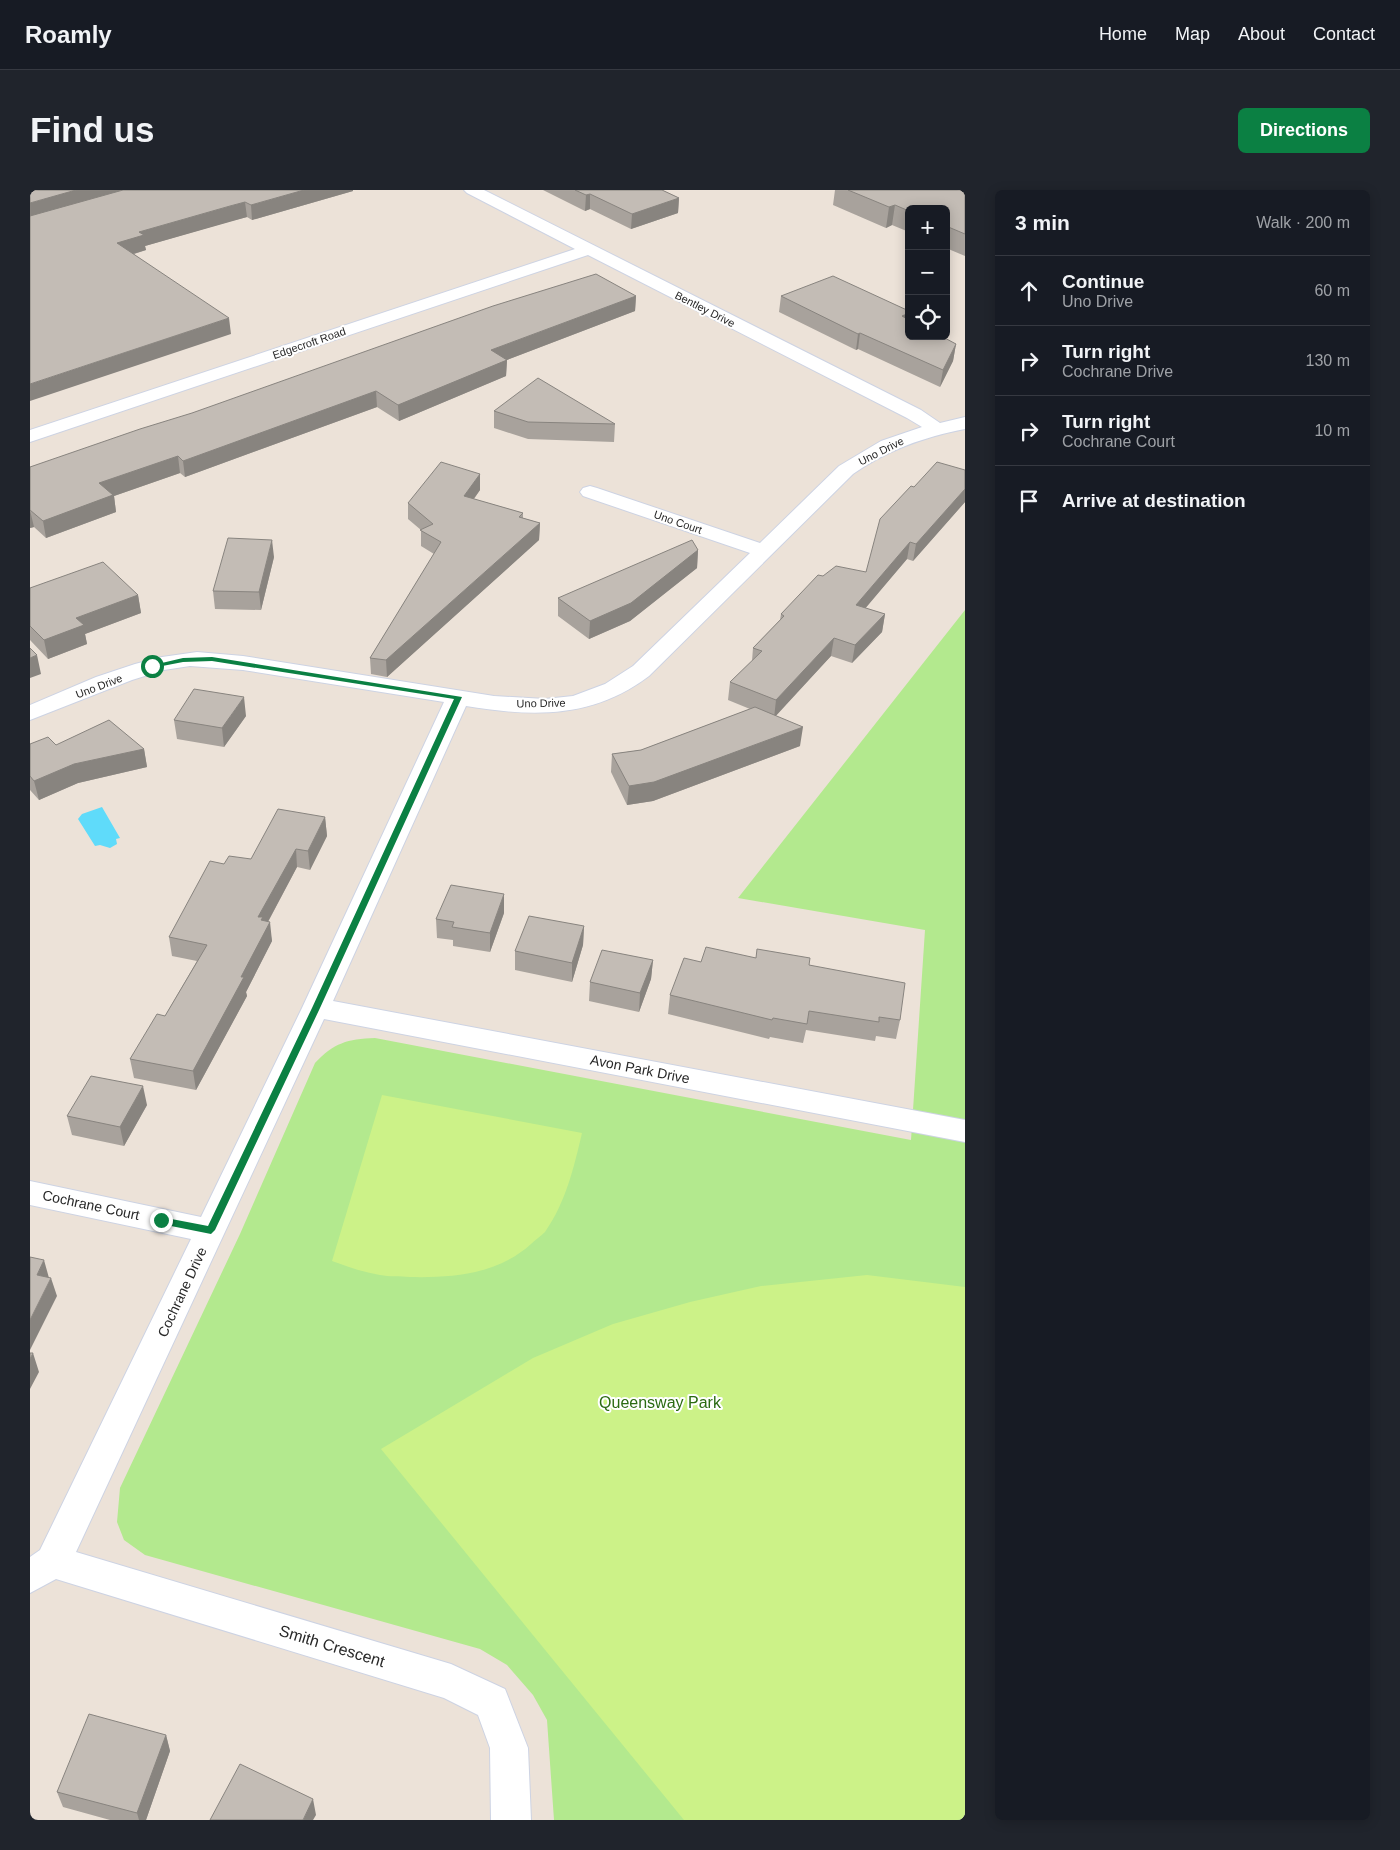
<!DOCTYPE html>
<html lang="en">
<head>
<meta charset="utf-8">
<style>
	body { margin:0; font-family:Helvetica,sans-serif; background:#20242c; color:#f1f3f6 }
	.controls { position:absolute; right:15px; top:15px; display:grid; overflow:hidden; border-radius:8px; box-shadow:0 2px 12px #0003 }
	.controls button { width:45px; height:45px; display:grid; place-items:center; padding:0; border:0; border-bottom:1px solid #363941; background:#171b24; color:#f1f3f6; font:25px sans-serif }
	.stop { position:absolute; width:15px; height:15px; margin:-11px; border:4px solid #0b8043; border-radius:50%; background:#fff }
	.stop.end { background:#0b8043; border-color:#fff; box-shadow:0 1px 5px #0008 }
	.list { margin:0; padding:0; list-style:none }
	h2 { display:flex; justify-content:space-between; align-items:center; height:65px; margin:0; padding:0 20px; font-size:21px }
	h2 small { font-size:16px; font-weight:400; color:#9ea1a6 }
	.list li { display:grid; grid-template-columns:32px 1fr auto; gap:15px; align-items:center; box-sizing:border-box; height:70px; padding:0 20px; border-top:1px solid #363941 }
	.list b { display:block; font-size:19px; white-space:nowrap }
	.list p { margin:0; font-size:16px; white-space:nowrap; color:#9ea1a6 }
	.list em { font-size:16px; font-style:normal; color:#9ea1a6 }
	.icon { flex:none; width:28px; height:28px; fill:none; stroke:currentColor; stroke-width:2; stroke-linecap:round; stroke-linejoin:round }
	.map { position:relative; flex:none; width:935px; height:1630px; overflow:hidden; border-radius:8px }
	header { display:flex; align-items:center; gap:30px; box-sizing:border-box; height:70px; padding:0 25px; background:#171b24; border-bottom:1px solid #363941 }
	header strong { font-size:24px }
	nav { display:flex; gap:28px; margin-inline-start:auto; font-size:18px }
	.intro { display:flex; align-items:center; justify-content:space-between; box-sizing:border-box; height:120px; padding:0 30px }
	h1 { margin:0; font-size:35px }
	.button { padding:12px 22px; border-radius:8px; background:#0b8043; color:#fff; font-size:18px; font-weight:700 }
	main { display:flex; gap:30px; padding:0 30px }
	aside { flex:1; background:#171b24; border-radius:8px; box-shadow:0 2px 12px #0003 }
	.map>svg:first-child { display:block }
	.green { fill:#b3e98e }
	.pitch { fill:#ccf288 }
	.water { fill:#5fdbfa }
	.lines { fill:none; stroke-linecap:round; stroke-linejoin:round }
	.minor-casing { stroke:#cdd3e3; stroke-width:2 }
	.minor { fill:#fff; fill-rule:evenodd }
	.wall { fill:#a8a29c }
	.shaded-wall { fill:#88847f }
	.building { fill:#c3bcb5; stroke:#88847f }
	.route { fill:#0b8043 }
	.labels { text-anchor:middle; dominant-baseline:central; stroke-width:4; stroke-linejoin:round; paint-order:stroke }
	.far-street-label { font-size:11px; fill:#282828; stroke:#fff }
	.street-label { font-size:14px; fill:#282828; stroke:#fff }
	.near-park-label { font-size:16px; fill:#2b6b12; stroke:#fff }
	.near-street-label { font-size:16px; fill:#282828; stroke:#fff }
</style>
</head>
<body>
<header>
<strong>Roamly</strong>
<nav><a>Home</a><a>Map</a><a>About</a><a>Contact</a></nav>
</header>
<div class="intro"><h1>Find us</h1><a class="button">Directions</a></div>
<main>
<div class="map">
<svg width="935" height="1630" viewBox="0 0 935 1630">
	<rect width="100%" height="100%" fill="#ece2d8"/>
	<path class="green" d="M935,420V1630H524L517,1530L503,1505L477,1475L450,1459L115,1365L94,1350L87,1332L90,1298L210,1044L285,873C304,853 317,849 345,848L881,950L895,740L708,708Z"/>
	<path class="pitch" d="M352,905L552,943C544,977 536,1012 515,1042C511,1046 505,1050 501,1054C468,1084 423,1088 380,1087C370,1086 359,1087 350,1085C333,1082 318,1077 302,1071Z
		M837,1085L935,1097V1630H654L351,1259L503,1168L583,1134L660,1112L731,1096Z"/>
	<path class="water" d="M72,617L90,648L86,649L87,654L80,658L70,655L65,656L48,629L52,624Z"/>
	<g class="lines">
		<defs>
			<path id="minor" d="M434,0H454L891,220L910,233L935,227V239C894,247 857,260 823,284L619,486C562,529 503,527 436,516L303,811L935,930V952L294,829L46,1362L421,1474L475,1499L498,1558L501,1630H461L460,1558L448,1525L414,1508L26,1389L0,1403V1367L10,1360L161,1049L0,1015V991L171,1027L272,818L414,512L213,480L160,476L134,480L102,490L0,530V515L66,487L105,474L132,467L167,462L213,466L464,506L515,509L543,506L575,494L603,476L720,363L553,306L550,302L553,298L560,296L567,298L730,353L809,276L851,251L892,237L877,228L558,65L0,252V240L545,59L437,3Z"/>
		</defs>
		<use href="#minor" class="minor-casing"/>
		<use href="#minor" class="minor"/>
	</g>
	<path class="wall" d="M0,0H323V1L222,30L217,27L201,31L115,56L116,60L104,64L201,144Z
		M513,0H632L649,8L648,23L601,39L560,19L555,21Z
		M805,0H935V66L916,58V19H879V42L862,35L856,38L803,15Z
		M606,106L605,121L477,170L476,186L369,231L347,217L155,287L150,283L84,306L86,322L16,348L4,337L0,338V277Z
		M751,106L879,146L926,154L923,171L910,197L828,159L826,160L749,122Z
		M464,221L585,234L584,252L498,249L464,238Z
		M935,280V312L883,371L877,369L835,418L855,424L852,442L822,473L801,466L745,526L770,556L623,611L597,615L581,582L582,564L611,560L720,519L698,510L700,492L722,471L723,458L750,430L751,424L793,386L836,382L884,297Z
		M450,284V300L444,309L493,323V328L510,333L509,350L357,487L341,484L340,468L404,364L391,356V340L378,329V313Z
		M668,360L667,378L600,431L559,449L528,426V408Z
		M244,367L231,420L185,419L183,401Z
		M0,398L108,405L111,423L55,444L57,454L18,469L0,450Z
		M216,526L194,557L147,549L144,530Z
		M0,554L26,555L114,559L117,577L48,593L9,610L0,600Z
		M295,627L297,646L280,680L267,677L238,732L242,751L216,802L217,806L166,900L104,888L100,869L135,826L167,771L142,766L139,747L194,674L221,669Z
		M474,723L460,762L423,756V750L407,748L406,729Z
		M554,736L553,755L542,792L485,780V761Z
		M726,768L779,775L870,830L866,849L846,846L845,851L776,840L773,853L740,847L739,849L638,824L640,805L671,772Z
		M623,770L621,789L609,822L559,811L560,792Z
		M117,915L94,956L42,945L37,926Z
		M136,1545L140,1561L116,1630H80L33,1617L27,1602Z"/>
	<path class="shaded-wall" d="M46,0H101L0,28V13Z
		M274,0H323V1L222,30L221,15Z
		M560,4V19L555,21L556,5Z
		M649,8L648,23L601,39L602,24Z
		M215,12L217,27L115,56L116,60L90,68L87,53L109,42Z
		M865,15L862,35L856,38L859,17Z
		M606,106L605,121L477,170L476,186L369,231L368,215L461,160Z
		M879,123V139L872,126Z
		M199,128L201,144L0,211V194Z
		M830,143L828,159L826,160L828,144Z
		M926,154L923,171L910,197L913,180Z
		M346,201L347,217L155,287L153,271Z
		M148,266L150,283L84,306L86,322L16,348L13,331L69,293Z
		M450,284V300L434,322V306Z
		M935,299V312L883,371L886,354Z
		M0,320L4,337L0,338Z
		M510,333L509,350L357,487L356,470Z
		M242,350L244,367L231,420L229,402Z
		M880,352L877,369L823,433L826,415Z
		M668,360L667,378L600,431L559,449L560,431Z
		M108,405L111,423L55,444L57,454L18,469L14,450L46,428Z
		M855,424L852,442L822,473L825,455Z
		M804,448L801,466L744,528L746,510Z
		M7,465L11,484L0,488V468Z
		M214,507L216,526L194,557L192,538Z
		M773,537L770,556L623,611L597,615L599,596Z
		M114,559L117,577L48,593L9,610L4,591L44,574Z
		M295,627L297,646L280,680L278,661Z
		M266,659L267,677L234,739L240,732L242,751L216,802L217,806L166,900L163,881L211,787L228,727Z
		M474,704V723L460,762V743Z
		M554,736L553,755L542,792V773Z
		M623,770L621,789L609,822L610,803Z
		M113,896L117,915L94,956L90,937Z
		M14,1070L19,1088L7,1085Z
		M21,1088L27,1106L0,1160V1130Z
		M3,1163L9,1182L0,1199V1169Z
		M136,1545L140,1561L116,1630H109L107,1623Z
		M283,1609L286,1625L283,1630H273Z"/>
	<path class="building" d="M0,0H46L0,13Z
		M93,0H274L221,15L215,12L200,16L109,42L114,45L87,53L199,128L0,194V26Z
		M545,0H632L649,8L602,24L560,4L556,5Z
		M818,0H935V44L916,36V19H879V21L865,15L859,17Z
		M566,84L606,106L461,160L477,170L368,215L346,201L153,271L148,266L69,293L83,305L13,331L0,320V277L110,239L162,223L463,116Z
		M803,86L879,121V123L872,126L879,130V146H911L926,154L913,180L830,143L828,144L751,106Z
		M508,188L585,234L498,232L464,221Z
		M411,272L450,284L434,306L493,323L489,327L510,333L356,470L340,468L411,352L390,340L403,334L378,313Z
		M907,272L935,280V299L886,354L880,352L826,415L855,424L825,455L804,448L746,510L700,492L732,461L723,458L754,426L751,424L788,385L793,386L806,376L836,382L850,329L881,296L884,297Z
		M198,348L242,350L229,402L183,401Z
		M662,350L668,360L601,413L560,431L528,408Z
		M73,372L108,405L46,428L54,435L14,450L0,436V398Z
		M0,458L7,465L0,468Z
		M164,499L214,507L192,538L144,530Z
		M725,517L773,537L624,592L599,596L582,564L611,560Z
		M79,530L114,559L44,574L4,591L0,586V554L18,547L26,555Z
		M248,619L295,627L278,661L266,659L228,727H233L231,730L240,732L211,787H214L163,881L100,869L127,824L135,826L177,755L139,747L180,671L194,674L199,666L221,669Z
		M421,695L474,704L460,743L422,737L424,732L406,729Z
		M499,726L554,736L542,773L485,761Z
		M676,757L726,768L727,759L780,768L779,775L875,793L870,830L849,827V832L779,821L777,834L743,828L742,830L640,805L654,768L671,772Z
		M572,760L623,770L610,803L560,792Z
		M61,886L113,896L90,937L37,926Z
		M0,1067L14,1070L7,1085L21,1088L0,1130Z
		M0,1163H3L0,1169Z
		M59,1524L136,1545L107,1623L27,1602Z
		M210,1574L283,1609L273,1630H180Z"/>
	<path class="route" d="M182,467L432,507L290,818L185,1040L181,1044L131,1034L127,1030L131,1027L178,1036L282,818L424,509L182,471L153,472L122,478L119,476L153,468Z"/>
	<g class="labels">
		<g class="far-street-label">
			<text transform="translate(675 119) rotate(27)">Bentley Drive</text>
			<text transform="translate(279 153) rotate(-19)">Edgecroft Road</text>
			<text transform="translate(851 261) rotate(-27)">Uno Drive</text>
			<text transform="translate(648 332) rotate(19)">Uno Court</text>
			<text transform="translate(69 496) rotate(-21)">Uno Drive</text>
			<text transform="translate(511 513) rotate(-1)">Uno Drive</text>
		</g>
		<g class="street-label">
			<text transform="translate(610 879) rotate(11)">Avon Park Drive</text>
			<text transform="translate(61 1015) rotate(12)">Cochrane Court</text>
			<text transform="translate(152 1102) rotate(-65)">Cochrane Drive</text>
		</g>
		<g class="near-park-label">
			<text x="630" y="1212">Queensway Park</text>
		</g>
		<g class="near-street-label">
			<text transform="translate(302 1456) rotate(17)">Smith Crescent</text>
		</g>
	</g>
</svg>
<div class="controls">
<button>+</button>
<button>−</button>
<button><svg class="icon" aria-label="locate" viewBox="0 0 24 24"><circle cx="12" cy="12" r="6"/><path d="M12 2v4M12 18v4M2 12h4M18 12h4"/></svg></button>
</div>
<div class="stop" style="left:122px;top:476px"></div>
<div class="stop end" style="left:131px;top:1030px"></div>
</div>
<aside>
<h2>3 min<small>Walk · 200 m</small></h2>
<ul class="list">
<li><svg class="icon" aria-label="ahead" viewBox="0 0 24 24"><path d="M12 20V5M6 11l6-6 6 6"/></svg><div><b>Continue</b><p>Uno Drive</p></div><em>60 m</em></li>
<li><svg class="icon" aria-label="right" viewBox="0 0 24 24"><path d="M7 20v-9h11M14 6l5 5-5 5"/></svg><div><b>Turn right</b><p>Cochrane Drive</p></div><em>130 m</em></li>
<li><svg class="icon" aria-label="right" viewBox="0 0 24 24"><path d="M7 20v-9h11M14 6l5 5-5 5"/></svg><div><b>Turn right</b><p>Cochrane Court</p></div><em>10 m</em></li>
<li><svg class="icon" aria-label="arrive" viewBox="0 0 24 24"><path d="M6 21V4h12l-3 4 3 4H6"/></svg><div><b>Arrive at destination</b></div></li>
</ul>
</aside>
</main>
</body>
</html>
